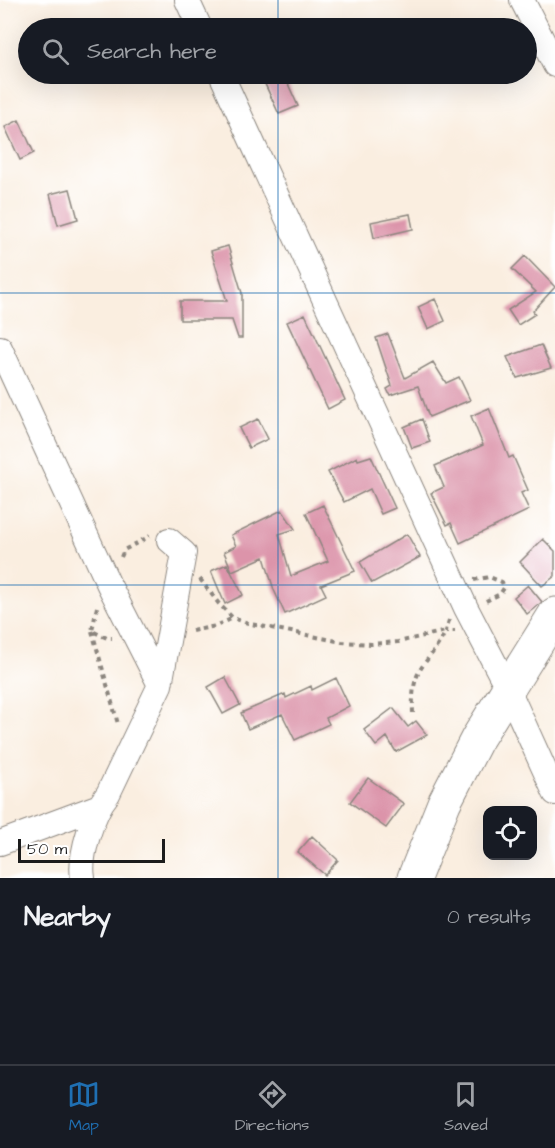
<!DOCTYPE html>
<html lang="en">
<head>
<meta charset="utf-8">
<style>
	body { margin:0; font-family:"Architects Daughter",sans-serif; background:#20242c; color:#f1f3f6 }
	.controls { position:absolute; right:18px; bottom:18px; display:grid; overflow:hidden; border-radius:12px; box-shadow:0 6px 24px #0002 }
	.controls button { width:54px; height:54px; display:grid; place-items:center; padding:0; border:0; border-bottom:2px solid #363941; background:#171b24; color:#f1f3f6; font:30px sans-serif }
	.scale { position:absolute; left:18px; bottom:15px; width:147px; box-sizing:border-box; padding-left:6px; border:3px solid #1c1c1c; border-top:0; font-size:16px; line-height:21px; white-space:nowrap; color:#1c1c1c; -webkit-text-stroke:4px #fff; paint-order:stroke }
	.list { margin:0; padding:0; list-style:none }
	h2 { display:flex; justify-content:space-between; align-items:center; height:78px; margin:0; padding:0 24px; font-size:26px }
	h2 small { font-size:20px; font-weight:400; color:#9ea1a6 }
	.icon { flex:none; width:33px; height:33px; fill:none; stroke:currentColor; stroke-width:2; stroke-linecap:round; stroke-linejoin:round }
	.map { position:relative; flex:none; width:555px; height:878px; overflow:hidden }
	.search { position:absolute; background:#171b24; box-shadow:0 6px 24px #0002; left:18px; right:18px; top:18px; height:66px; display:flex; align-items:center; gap:15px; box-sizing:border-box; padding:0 21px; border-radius:33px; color:#9ea1a6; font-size:22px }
	.sheet { height:186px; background:#171b24 }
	nav { display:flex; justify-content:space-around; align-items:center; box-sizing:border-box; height:84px; border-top:2px solid #363941; background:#171b24; font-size:16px; color:#9ea1a6 }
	nav a { display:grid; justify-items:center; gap:3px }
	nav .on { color:#1f6fb2 }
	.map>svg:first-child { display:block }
	.building { fill:#dc94aa }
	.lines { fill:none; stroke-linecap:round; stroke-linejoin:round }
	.street-casing { stroke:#8b857e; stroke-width:26 }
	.secondary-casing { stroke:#8b857e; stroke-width:35 }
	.path { stroke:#8b857e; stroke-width:4; stroke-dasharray:4.5 4.5; stroke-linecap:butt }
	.street { stroke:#fff; stroke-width:24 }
	.secondary { stroke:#fff; stroke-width:33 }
	.grid { fill:none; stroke:#1f6fb2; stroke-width:1.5; stroke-opacity:0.55 }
</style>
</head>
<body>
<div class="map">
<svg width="555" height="878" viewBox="0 0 555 878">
	<rect width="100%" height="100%" fill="#fff"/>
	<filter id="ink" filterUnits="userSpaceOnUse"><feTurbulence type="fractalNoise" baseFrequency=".0167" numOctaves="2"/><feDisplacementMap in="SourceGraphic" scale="12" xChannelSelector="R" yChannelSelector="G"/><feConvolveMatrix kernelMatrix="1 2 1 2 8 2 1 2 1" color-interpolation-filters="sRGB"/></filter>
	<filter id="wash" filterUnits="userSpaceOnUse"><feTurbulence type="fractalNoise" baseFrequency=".008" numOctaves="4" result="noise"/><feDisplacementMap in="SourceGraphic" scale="24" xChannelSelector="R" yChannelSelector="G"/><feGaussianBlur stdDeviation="1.35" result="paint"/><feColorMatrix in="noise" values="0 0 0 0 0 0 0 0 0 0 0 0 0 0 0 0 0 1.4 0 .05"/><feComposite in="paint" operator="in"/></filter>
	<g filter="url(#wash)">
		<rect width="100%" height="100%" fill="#faeee0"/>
		<g id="blocks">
			<path class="building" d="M284,75L298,106L279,114L265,84Z
				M19,120L34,153L20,160L5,127Z
				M70,189L78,219L58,225L50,194Z
				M410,214L413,229L374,238L371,222Z
				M228,246L242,293V338H238L232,320H180V301H227L211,251Z
				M525,256L555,287L533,311L535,314L518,325L508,310L536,292L512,269Z
				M435,299L445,321L428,329L418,307Z
				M305,314L345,400L328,409L287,322Z
				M388,334L405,378L433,362L446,383L459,377L470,400L429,417L418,386L390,395L387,389L392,386L376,338Z
				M541,345L551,368L517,378L507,357Z
				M489,408L509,458L513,456L528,490L521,493L529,510L460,543L451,523L447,525L431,493L444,487L435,466L483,445L471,416Z
				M258,419L268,439L249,448L239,428Z
				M422,419L430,442L412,448L404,427Z
				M371,456L395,508L381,514L370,489L344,502L328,472L357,457L358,460Z
				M323,505L355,571L321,585L326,595L285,614L274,590L264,557L232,571L224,552L236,546L231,535L282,510L295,529L279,534L291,576L328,561L306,513Z
				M407,534L420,557L372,583L360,562Z
				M543,539L555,551V576L542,586L520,562Z
				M227,564L243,595L225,604L211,571Z
				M528,585L542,602L527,614L514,597Z
				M225,677L240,705L223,714L208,687Z
				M336,678L349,706L326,718L329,724L295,740L282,714L248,729L241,713L285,694L286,698L311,686L312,690Z
				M393,708L408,727L416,721L427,735L396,752L387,737L376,746L364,730Z
				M368,778L404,804L386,828L350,802Z
				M312,836L338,860L325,875L298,852Z"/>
		</g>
	</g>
	<g filter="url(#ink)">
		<use href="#blocks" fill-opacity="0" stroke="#8b857e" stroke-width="1.5"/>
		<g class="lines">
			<defs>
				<path id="street" d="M187,0L200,28
					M522,0L555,65
					M221,74L466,608L507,687L555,793
					M0,348L109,585L160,685
					M0,843L97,807
					M83,878C79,855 93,812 108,794L160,685L184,553L169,540"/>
				<path id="secondary" d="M414,878L444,803L477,739L555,614"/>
			</defs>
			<use href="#street" class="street-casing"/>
			<use href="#secondary" class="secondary-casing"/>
			<path class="path" d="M121,557L124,550L150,536
				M200,579L219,604L233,618L251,624L342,642L371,644L398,642L446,631
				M474,580L489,577L502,582L504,588L500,594L484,602
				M97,607L92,631L107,638H112
				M449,620L446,631H455
				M92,631L118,724
				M192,631L216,626L233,618
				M413,713C411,663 426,670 446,631"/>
			<use href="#street" class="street"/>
			<use href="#secondary" class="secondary"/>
		</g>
	</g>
	<path class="grid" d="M278,0V28M278,74V878M0,293H555M0,585H555"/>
</svg>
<div class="controls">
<button><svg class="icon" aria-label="locate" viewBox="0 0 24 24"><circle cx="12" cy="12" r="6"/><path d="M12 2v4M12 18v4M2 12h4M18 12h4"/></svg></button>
</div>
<div class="scale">50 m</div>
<div class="search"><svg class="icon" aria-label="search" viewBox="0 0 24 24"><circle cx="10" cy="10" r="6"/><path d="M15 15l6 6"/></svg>Search here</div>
</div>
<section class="sheet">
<h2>Nearby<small>0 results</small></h2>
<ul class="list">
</ul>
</section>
<nav>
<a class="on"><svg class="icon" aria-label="map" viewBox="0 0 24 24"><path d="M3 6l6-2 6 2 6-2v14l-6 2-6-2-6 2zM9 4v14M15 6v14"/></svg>Map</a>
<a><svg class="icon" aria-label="directions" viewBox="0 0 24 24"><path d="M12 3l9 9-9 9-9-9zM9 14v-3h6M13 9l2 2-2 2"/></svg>Directions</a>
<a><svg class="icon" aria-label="saved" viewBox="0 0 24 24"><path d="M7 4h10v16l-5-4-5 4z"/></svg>Saved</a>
</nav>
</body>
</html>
